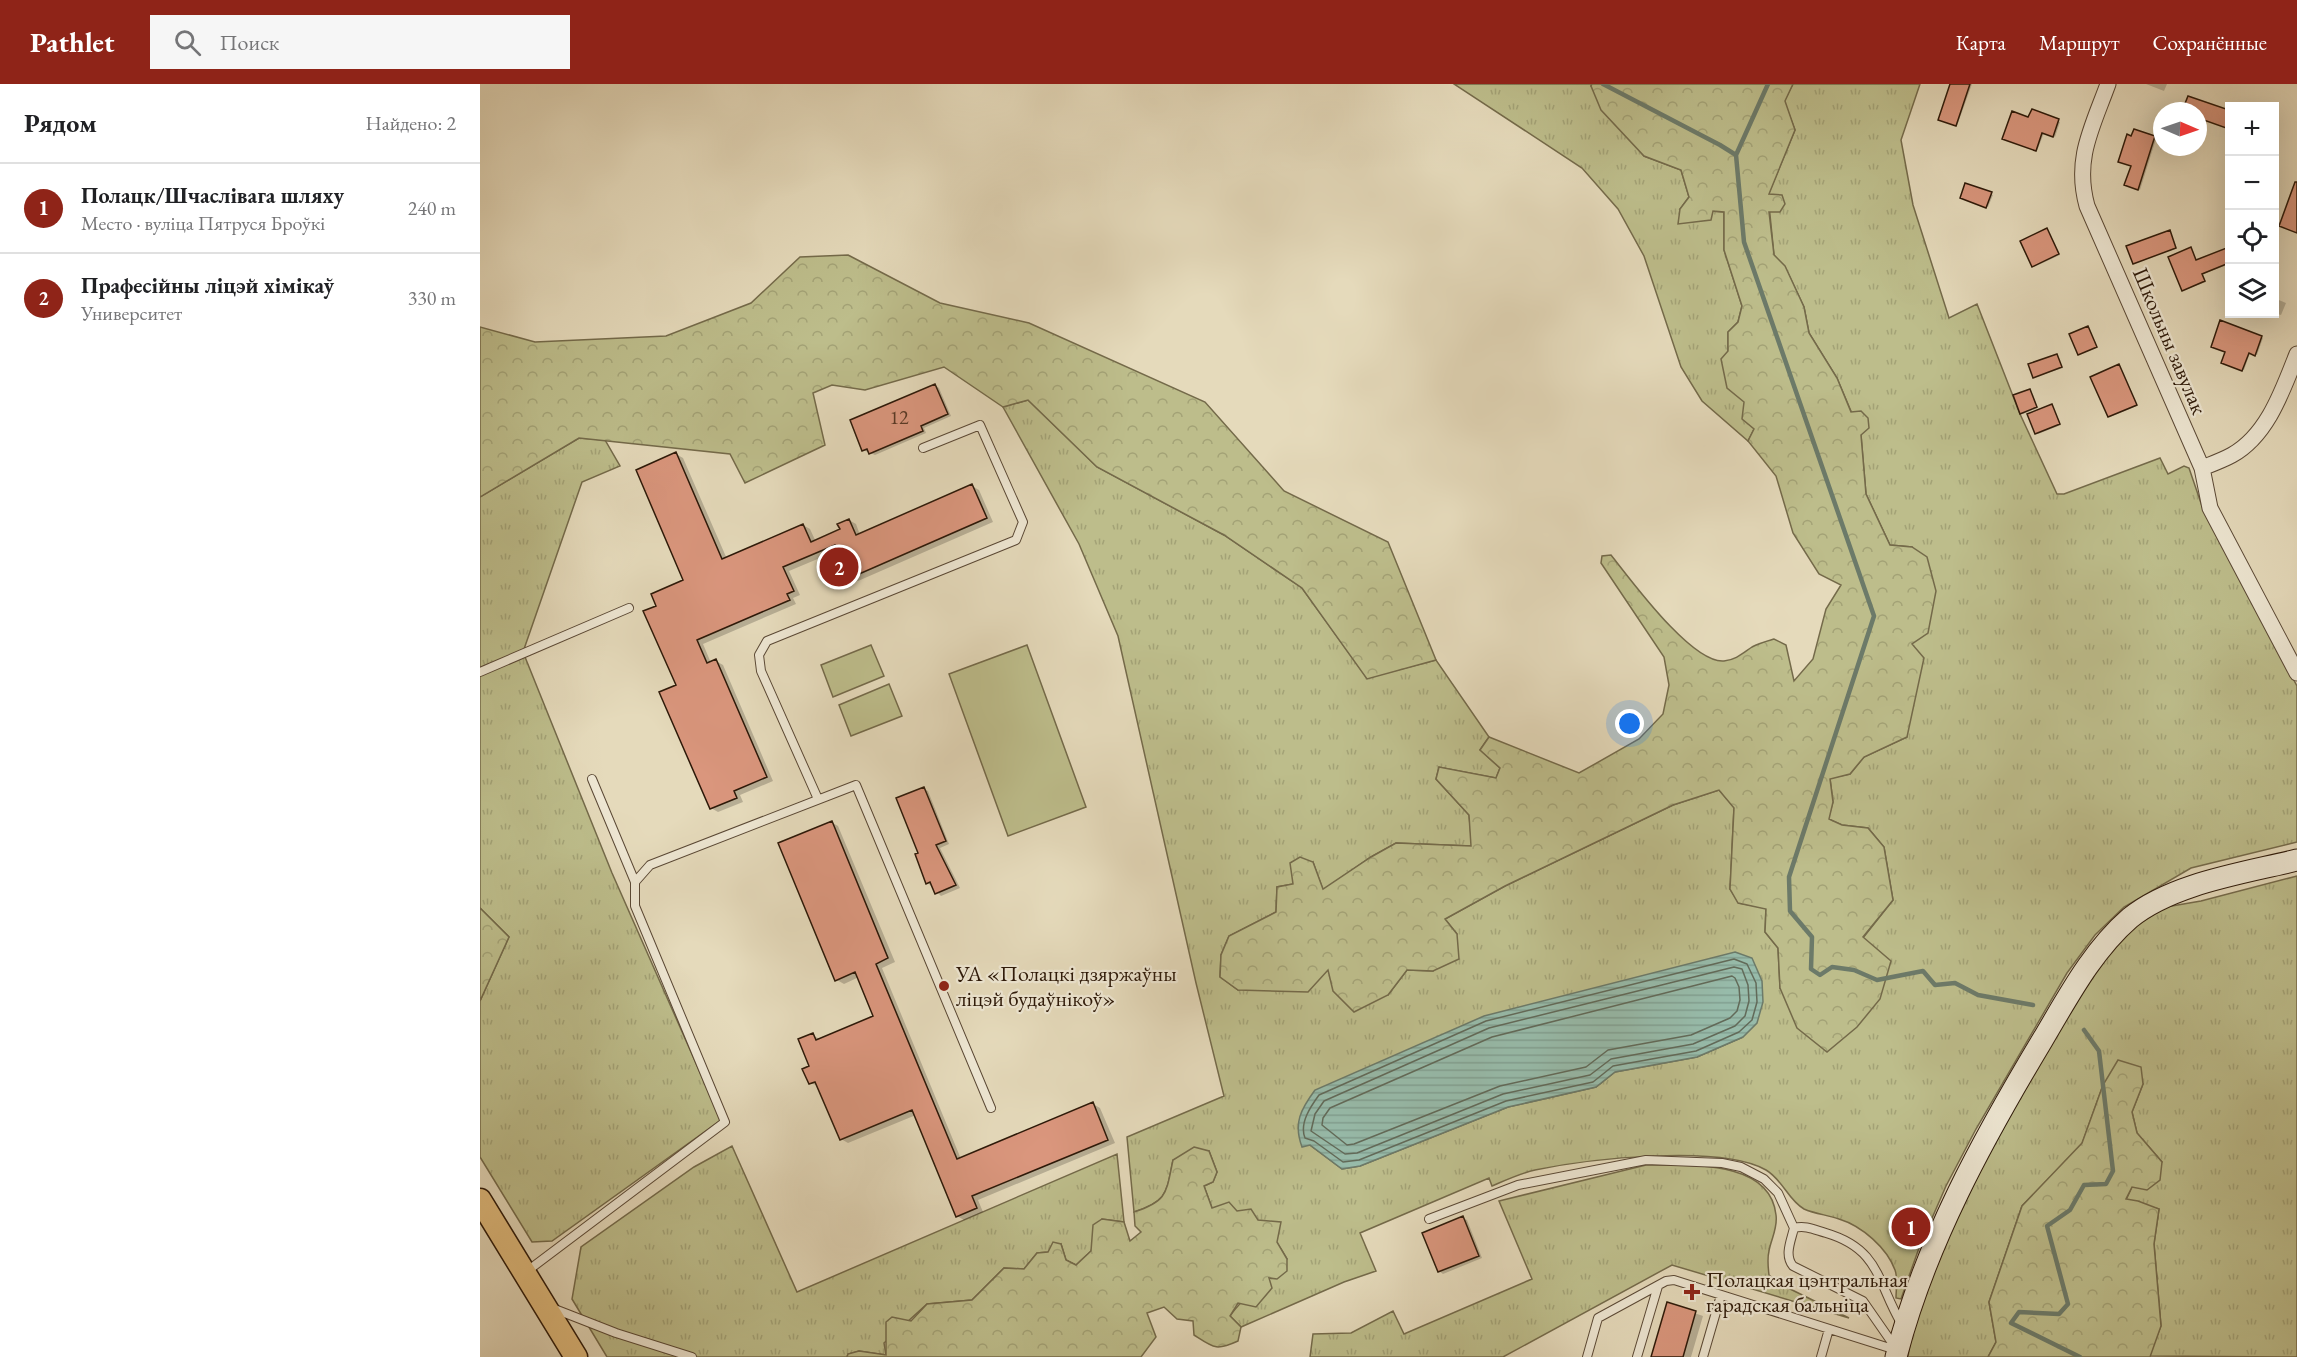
<!DOCTYPE html>
<html lang="ru">
<head>
<meta charset="utf-8">
<style>
	body { margin:0; font-family:"EB Garamond",serif; background:#f6f6f6; color:#202124 }
	.controls { position:absolute; right:18px; top:18px; display:grid; overflow:hidden; border-radius:0px; box-shadow:0 6px 24px #0002 }
	.controls button { width:54px; height:54px; display:grid; place-items:center; padding:0; border:0; border-bottom:2px solid #e0e0e0; background:#fff; color:#202124; font:30px sans-serif }
	.compass { position:absolute; left:1673px; top:18px; width:54px; height:54px; border-radius:50%; background:#fff; box-shadow:0 6px 24px #0002; rotate:92deg }
	.you { position:absolute; left:1150px; top:640px; width:21px; height:21px; margin:-15px; border:4px solid #fff; border-radius:50%; background:#1a73e8; box-shadow:0 0 0 9px #1a73e833 }
	.badge { display:grid; place-items:center; width:39px; height:39px; border-radius:50%; background:#8f2418; color:#fff; font-size:20px; font-weight:700 }
	.pin { position:absolute; translate:-50% -50%; border:3px solid #fff; box-shadow:0 2px 6px #0006 }
	.list { margin:0; padding:0; list-style:none }
	h2 { display:flex; justify-content:space-between; align-items:center; height:78px; margin:0; padding:0 24px; font-size:26px }
	h2 small { font-size:20px; font-weight:400; color:#757577 }
	.list li { display:grid; grid-template-columns:39px 1fr auto; gap:18px; align-items:center; box-sizing:border-box; height:90px; padding:0 24px; border-top:2px solid #e0e0e0 }
	.list b { display:block; font-size:22px; white-space:nowrap }
	.list p { margin:0; font-size:20px; white-space:nowrap; color:#757577 }
	.list em { font-size:20px; font-style:normal; color:#757577 }
	.icon { flex:none; width:33px; height:33px; fill:none; stroke:currentColor; stroke-width:2; stroke-linecap:round; stroke-linejoin:round }
	.map { position:relative; flex:none; width:1817px; height:1273px; overflow:hidden }
	header { display:flex; align-items:center; gap:36px; box-sizing:border-box; height:84px; padding:0 30px; background:#8f2418; color:#fff }
	header strong { font-size:28px }
	nav { display:flex; gap:33px; margin-inline-start:auto; font-size:21px }
	.search { width:420px; height:54px; background:#f6f6f6; display:flex; align-items:center; gap:15px; box-sizing:border-box; padding:0 21px; border-radius:0px; color:#757577; font-size:22px }
	main { display:flex }
	aside { flex:1; background:#fff }
	.map>svg:first-child { display:block }
	.grass { fill:url(#grass-tufts); stroke:#746a4a; stroke-width:1.5; fill-rule:evenodd }
	.forest { fill:url(#forest-crowns); stroke:#746a4a; stroke-width:1.5 }
	.garden { fill:#bdbd8b; stroke:#746a4a; stroke-width:1.5 }
	.water { fill:url(#water-rules); stroke:#6c7a69; stroke-width:1.5 }
	.shadow { fill:#0003 }
	.lines { fill:none; stroke-linecap:round; stroke-linejoin:round }
	.shore { stroke:#626a59; stroke-width:1.5 }
	.stream { stroke:#6c7a69; stroke-width:4.5 }
	.building { fill:#da967d; stroke:#2c1808; stroke-width:1.5 }
	.service-casing { stroke:#5a4835; stroke-width:10 }
	.minor-casing { stroke:#5a4835; stroke-width:17 }
	.secondary-casing { stroke:#2c1808; stroke-width:23 }
	.primary-casing { stroke:#2c1808; stroke-width:25 }
	.service { stroke:#eee7d3; stroke-width:8 }
	.minor { stroke:#eee7d3; stroke-width:15 }
	.secondary { stroke:#eee7d3; stroke-width:21 }
	.primary { stroke:#e2bd7e; stroke-width:22 }
	.poi-dot { fill:#8f2418; stroke:#eee7d3; stroke-width:2 }
	.labels { text-anchor:middle; dominant-baseline:central; stroke-width:4.5; stroke-linejoin:round; paint-order:stroke }
	.number-label { font-size:20px; fill:#583825 }
	.street-label { font-size:22px; fill:#2c1808; stroke:#eee7d3 }
	.poi-label { font-size:22px; fill:#2c1808; stroke:#eee7d3; text-anchor:start }
</style>
</head>
<body>
<header>
<strong>Pathlet</strong>
<div class="search"><svg class="icon" aria-label="search" viewBox="0 0 24 24"><circle cx="10" cy="10" r="6"/><path d="M15 15l6 6"/></svg>Поиск</div>
<nav><a>Карта</a><a>Маршрут</a><a>Сохранённые</a></nav>
</header>
<main>
<aside>
<h2>Рядом<small>Найдено: 2</small></h2>
<ul class="list">
<li><span class="badge">1</span><div><b>Полацк/Шчаслівага шляху</b><p>Место · вуліца Пятруся Броўкі</p></div><em>240 m</em></li>
<li><span class="badge">2</span><div><b>Прафесійны ліцэй хімікаў</b><p>Университет</p></div><em>330 m</em></li>
</ul>
</aside>
<div class="map">
<svg width="1817" height="1273" viewBox="0 0 1817 1273">
	<defs>
		<pattern id="grass-tufts" width="24" height="20" patternUnits="userSpaceOnUse" patternTransform="scale(1.5)"><rect width="24" height="20" fill="#bdbd8b"/><path d="M3 7l-1-3M5 7V3M7 7l1-3M15 17l-1-3M17 17v-4M19 17l1-3" fill="none" stroke="#a3a276"/></pattern>
		<pattern id="forest-crowns" width="20" height="18" patternUnits="userSpaceOnUse" patternTransform="scale(1.5)"><rect width="20" height="18" fill="#bdbd8b"/><path d="M2 6a3 3 0 1 1 6 0M12 15a3 3 0 1 1 6 0" fill="none" stroke="#a3a276"/></pattern>
		<pattern id="water-rules" width="6" height="5" patternUnits="userSpaceOnUse" patternTransform="scale(1.5)"><rect width="6" height="5" fill="#97bbaa"/><path d="M0 2.5h6" fill="none" stroke="#82a091"/></pattern>
	</defs>
	<rect width="100%" height="100%" fill="#e5dabb"/>
	<filter id="stains"><feTurbulence type="fractalNoise" baseFrequency=".00333" numOctaves="4"/><feColorMatrix values="0 0 0 0 .2 0 0 0 0 .09 0 0 0 0 .02 0 0 0 .5 -.17"/></filter>
	<radialGradient id="worn" r=".72"><stop offset=".6" stop-color="#630" stop-opacity="0"/><stop offset="1" stop-color="#630" stop-opacity=".3"/></radialGradient>
	<path class="grass" d="M974,0H1112L1111,2L1164,72L1201,86L1209,113L1200,125L1244,128V166L1262,222L1258,238L1248,248V267L1274,345L1268,357L1222,317L1201,283L1164,172L1138,125L1102,84Z
		M1313,0H1440L1421,56L1433,121L1469,234L1497,220L1540,330L1577,410H1584L1680,374L1688,390L1704,382L1709,384L1724,428L1817,602V758L1711,784L1644,823L1615,851L1587,889L1496,1045L1466,1102L1439,1164L1421,1215L1416,1214C1416,1206 1418,1194 1415,1186C1407,1164 1382,1142 1359,1135C1348,1131 1335,1130 1324,1125C1308,1116 1303,1096 1286,1086C1240,1060 1108,1075 1055,1086C1041,1089 1026,1096 1012,1102L1009,1094L880,1149L896,1187L864,1198L761,1243L750,1232C765,1210 789,1194 807,1175C786,1139 774,1129 732,1124L724,1102L733,1098L737,1088L729,1067L693,1076C686,1109 688,1117 654,1128L647,1053L744,1012L716,899L638,552L599,460L523,323L548,316L617,383L744,451L822,504L887,594L956,576L1009,653L1000,666L1020,684L1016,694L959,683L956,695L989,731L992,762L916,759L891,773L843,806L833,778L813,800L797,803L796,828L749,852L741,871L740,893L758,906L848,886L908,911L927,886L953,887L977,850L965,835L1025,802L1193,721L1239,706L1254,723L1250,805L1259,819L1286,824L1285,848L1298,864L1300,904L1383,854L1413,816L1404,763L1388,744L1362,741L1348,735L1353,718L1350,694L1370,690L1384,673L1427,653L1432,560V463L1410,461L1386,410L1381,351L1357,294L1329,249L1324,223L1305,183L1294,171L1288,111L1315,46L1304,17ZM1263,953L1217,973L1135,988L1116,1003L1028,1023L880,1082L862,1085L830,1061Z
		M99,354L125,356L140,382L102,398L43,568L132,789L241,1036L72,1157L52,1158L0,1073V917L29,853L0,824V413Z
		M1817,792V1273L1669,1272L1681,1242L1674,1160L1679,1125L1646,1116L1652,1103L1682,1078L1657,1049L1652,1028L1663,1000L1623,1001L1602,1060L1542,1122L1509,1218L1516,1258L1508,1273H1428L1432,1247L1459,1172L1515,1056L1605,901L1631,865L1657,840L1686,823L1721,817Z
		M252,1062L317,1208L637,1070L644,1138L622,1135L611,1167L596,1181L586,1176L581,1160L568,1168L557,1169L544,1185L524,1184L492,1216L447,1220L404,1259L406,1271L379,1267L368,1270L367,1273H127L92,1215L101,1163L214,1083Z
		M1166,1081C1206,1082 1290,1074 1296,1131C1298,1144 1291,1155 1289,1167C1287,1175 1288,1183 1289,1191L1300,1200L1369,1234L1192,1181L1023,1273H830L833,1250L871,1249L913,1227L924,1250L1052,1195L1019,1117Z"/>
	<path class="forest" d="M1112,0H1313L1305,17L1315,46L1289,110L1302,111L1305,120L1300,128H1289L1294,171L1305,182L1324,223L1329,249L1357,294L1371,328L1381,327L1388,334L1389,344L1381,351L1386,410L1410,461L1432,463L1447,473L1456,507L1448,549L1432,560L1444,574L1427,653L1384,673L1370,690L1350,695L1353,718L1349,735L1362,741L1388,744L1404,763L1413,816L1383,853L1411,877L1400,915L1377,943L1347,968L1317,944L1300,904L1298,864L1285,848L1286,825L1258,819L1250,805L1254,724L1239,706L1193,721L1025,802L965,835L977,850L979,875L953,887L927,886L908,911L874,928L853,907L848,886L828,908L758,906L740,893L741,871L749,852L796,828L797,803L813,800L810,779L820,773L833,778L843,805L891,773L916,759L991,762L989,731L956,695L959,683L1016,694L1020,684L1000,666L1009,653L1099,689L1159,655L1183,630L1189,601L1184,573L1121,479L1122,472L1131,471C1151,496 1212,580 1244,577C1256,576 1263,569 1272,563C1279,559 1287,557 1294,555L1306,561L1314,597L1333,575L1346,525L1361,501L1339,490L1313,449L1296,392L1268,357L1274,345L1262,335L1264,318L1247,304L1241,275L1248,267V248L1258,238L1262,222L1244,166V128L1233,127L1231,136L1198,140L1200,125L1209,113L1201,86L1164,72L1121,26L1111,2Z
		M368,171L460,219L549,239L725,318L804,407L908,458L956,576L887,595L822,504L744,451L617,383L548,316L523,323L464,283L385,306L352,301L333,309L345,361L265,399L250,370L99,354L0,413V243L55,258L186,252L271,219L320,173Z
		M0,824L29,853L0,917Z
		M1638,976L1661,983L1663,1000L1652,1028L1657,1049L1682,1078L1680,1096L1667,1106L1652,1103L1646,1115L1658,1117L1679,1125L1674,1160L1681,1242L1670,1273H1508L1516,1258L1509,1218L1542,1122L1602,1059L1623,1001Z
		M714,1063L729,1067L737,1088L733,1098L724,1102L732,1124L749,1118L757,1127L771,1125L778,1136L801,1138L797,1158L807,1175V1187L797,1195L789,1194L792,1204L776,1223L758,1219L750,1232L761,1243L758,1257C736,1267 734,1264 714,1251L713,1237L697,1235L684,1223L667,1229L676,1253L661,1273H367L368,1270L379,1267L406,1271V1238L412,1233L431,1237L447,1220L492,1216L524,1184L544,1185L557,1169L568,1168L573,1158L581,1160L586,1176L596,1181L611,1167L613,1141L622,1135L644,1138L650,1157L661,1148L655,1142L654,1128C688,1117 686,1109 693,1076Z"/>
	<path class="garden" d="M391,561L404,592L353,613L341,581Z
		M547,561L606,723L528,752L469,590Z
		M409,600L422,632L371,652L359,621Z"/>
	<path class="water" d="M1255,868L1272,874L1282,897L1283,918L1277,939L1263,953L1217,973L1135,988L1116,1003L1028,1023L880,1082L862,1085L830,1061L822,1063C813,1039 821,1025 835,1006L1004,932Z"/>
	<path class="shadow" d="M1472,0H1492L1477,42L1461,37Z
		M1666,0H1687L1684,7Z
		M1553,27L1580,38L1575,53L1564,49L1557,67L1523,54L1549,35Z
		M1655,46L1676,55L1660,106L1647,102L1652,82V54Z
		M1486,101L1513,111L1508,123L1482,113Z
		M1568,147L1580,171L1554,183L1553,182Z
		M1690,147L1697,164L1654,179Z
		M1750,165V180L1723,190L1726,198L1704,206L1712,166L1717,177Z
		M1794,214L1806,219L1801,231L1794,229Z
		M1741,238L1783,254L1777,271L1770,269L1764,286L1743,278L1747,268Z
		M1577,271L1583,284L1555,293Z
		M1639,282L1657,322L1630,333L1629,332Z
		M455,301L459,304L471,332L444,344L446,349L395,371L383,366Z
		M1550,306L1558,324L1543,330L1541,329Z
		M1572,322L1581,341L1558,350L1557,349Z
		M196,370L203,374L247,475L323,441L330,445L336,458L362,446L369,436L376,440L380,451L492,402L499,406L513,438L378,497L371,493L359,466L309,487L320,511L313,514L316,520L223,560L231,579L236,577L243,581L293,697L260,711L263,718L238,728L231,724L198,602L205,496Z
		M444,705L448,707L469,760L460,764L480,804L461,812L448,799L440,770Z
		M351,738L358,742L415,878L402,884L481,1075L613,1020L620,1024L635,1059L498,1116L503,1128L484,1136L477,1132L436,1031L368,1059L361,1055L339,1002L330,999L332,951L340,955L395,933L379,893L364,900L357,896Z
		M983,1134L987,1136L1002,1174L963,1190L959,1187Z
		M1188,1220L1223,1232L1211,1273H1172Z"/>
	<g class="lines">
		<path class="shore" d="M1254,875L1267,880L1276,899L1277,918L1272,936L1259,948L1216,967L1133,982L1113,998L1026,1017L879,1076L863,1078L834,1057L825,1054C819,1039 831,1022 839,1011L1006,937Z
			M1254,883L1262,885L1268,901L1269,917L1265,932L1255,942L1213,960L1131,975L1110,991L1023,1010L877,1069L865,1070L831,1047L835,1030L844,1017L1009,944Z
			M1252,892L1255,894L1259,903L1260,916L1257,927L1250,934L1211,951L1128,966L1106,983L1020,1002L874,1060L867,1061L842,1041L843,1034L850,1024L1012,953Z"/>
		<path class="stream" d="M1123,0L1240,61L1256,71
			M1288,0L1256,71L1264,158L1394,532L1309,793L1310,827L1332,853L1331,885L1340,891L1352,883L1374,886L1397,896L1443,887L1455,901L1475,899L1498,911L1553,921
			M1600,1273L1531,1239L1539,1228L1579,1230L1588,1220L1567,1142L1590,1126L1604,1101L1626,1100L1633,1087L1619,967L1604,946"/>
	</g>
	<path class="building" d="M1470,0H1490L1476,42L1458,36Z
		M1708,12L1749,26V45L1718,34V27H1702Z
		M1552,25L1579,35L1573,53L1562,49L1556,67L1522,55L1532,27L1548,33Z
		M1654,45L1675,52L1658,106L1644,101L1651,82L1638,78L1647,50L1651,52Z
		M1815,98H1817V149L1799,142Z
		M1485,99L1512,108L1506,124L1480,114Z
		M1567,144L1579,170L1552,183L1540,157Z
		M1690,146L1696,164L1653,180L1646,162Z
		M1711,163L1716,176L1749,163V179L1722,190L1725,197L1702,207L1688,173Z
		M1740,236L1782,252L1775,272L1769,269L1762,287L1741,279L1745,268L1731,263Z
		M1608,242L1617,263L1598,271L1589,250Z
		M1577,270L1582,283L1553,294L1548,280Z
		M1639,280L1657,321L1628,333L1610,293Z
		M455,300L468,330L441,342L443,347L389,370L387,365L382,367L370,336Z
		M1550,305L1557,323L1540,330L1533,311Z
		M1572,320L1580,340L1555,350L1547,330Z
		M196,368L242,475L323,440L331,458L360,445L357,440L369,435L376,451L492,400L507,434L370,494L355,461L303,483L314,507L307,510L310,516L217,556L227,579L236,575L287,693L254,707L257,714L230,725L179,608L196,601L163,527L176,522L171,510L203,496L156,386Z
		M444,703L466,757L456,761L476,801L455,810L450,798L446,800L435,770L438,769L416,714Z
		M352,737L408,874L396,880L477,1075L613,1018L628,1056L492,1112L497,1124L476,1133L432,1026L360,1056L335,998L329,1000L322,985L329,982L318,955L333,949L336,956L393,932L375,888L355,897L298,759Z
		M983,1132L999,1172L958,1188L942,1149Z
		M1187,1218L1216,1227L1203,1273H1171Z"/>
	<g class="lines">
		<defs>
			<path id="service" d="M0,588L149,524
				M112,695L155,798
				M338,715L281,587L279,571L287,557L536,456L543,438L500,341L443,364
				M949,1135L1038,1101L1166,1076L1242,1079L1261,1083L1284,1095L1298,1109L1314,1144
				M46,1188L245,1038L155,822V798L170,781L376,701L511,1024
				M72,1224L136,1249L212,1273
				M1415,1263L1383,1217L1313,1182C1304,1171 1311,1157 1314,1144C1326,1141 1335,1146 1346,1149C1400,1165 1397,1198 1421,1239
				M1107,1273L1118,1234L1186,1197L1194,1196L1416,1266
				M1157,1273L1178,1202
				M1223,1273L1241,1211
				M1341,1273L1349,1245"/>
			<path id="minor" d="M1628,0C1612,44 1594,75 1607,122L1722,384L1730,424L1817,589
				M1722,384C1732,380 1743,376 1752,371C1788,351 1803,305 1817,270"/>
			<path id="secondary" d="M1416,1273C1445,1160 1503,1055 1563,955C1588,913 1612,867 1650,834C1693,799 1765,789 1817,776"/>
			<path id="primary" d="M0,1116L96,1273"/>
		</defs>
		<use href="#service" class="service-casing"/>
		<use href="#minor" class="minor-casing"/>
		<use href="#secondary" class="secondary-casing"/>
		<use href="#primary" class="primary-casing"/>
		<use href="#service" class="service"/>
		<use href="#minor" class="minor"/>
		<use href="#secondary" class="secondary"/>
		<use href="#primary" class="primary"/>
	</g>
	<g class="poi-dot">
		<circle cx="464" cy="902" r="6"/>
		<path d="M1209 1199h6v6h6v6h-6v6h-6v-6h-6v-6h6z"/>
	</g>
	<g class="labels">
		<g class="number-label">
			<text x="419" y="333">12</text>
		</g>
		<g class="street-label">
			<text transform="translate(1690 257) rotate(67)">Школьны завулак</text>
		</g>
		<g class="poi-label">
			<text x="476" y="889">УА «Полацкі дзяржаўны<tspan x="476" dy="25">ліцэй будаўнікоў»</tspan></text>
			<text x="1226" y="1195">Полацкая цэнтральная<tspan x="1226" dy="25">гарадская бальніца</tspan></text>
		</g>
	</g>
	<rect width="100%" height="100%" filter="url(#stains)"/>
	<rect width="100%" height="100%" fill="url(#worn)"/>
</svg>
<div class="controls">
<button>+</button>
<button>−</button>
<button><svg class="icon" aria-label="locate" viewBox="0 0 24 24"><circle cx="12" cy="12" r="6"/><path d="M12 2v4M12 18v4M2 12h4M18 12h4"/></svg></button>
<button><svg class="icon" aria-label="layers" viewBox="0 0 24 24"><path d="M12 4l9 5-9 5-9-5zM3 14l9 5 9-5"/></svg></button>
</div>
<svg class="compass" viewBox="-18 -18 36 36"><path d="M0-13l5 13h-10z" fill="#e53935"/><path d="M0 13l5-13h-10z" fill="#757577"/></svg>
<div class="you"></div>
<div class="pin badge" style="left:1431px;top:1143px">1</div>
<div class="pin badge" style="left:359px;top:483px">2</div>
</div>
</main>
</body>
</html>
